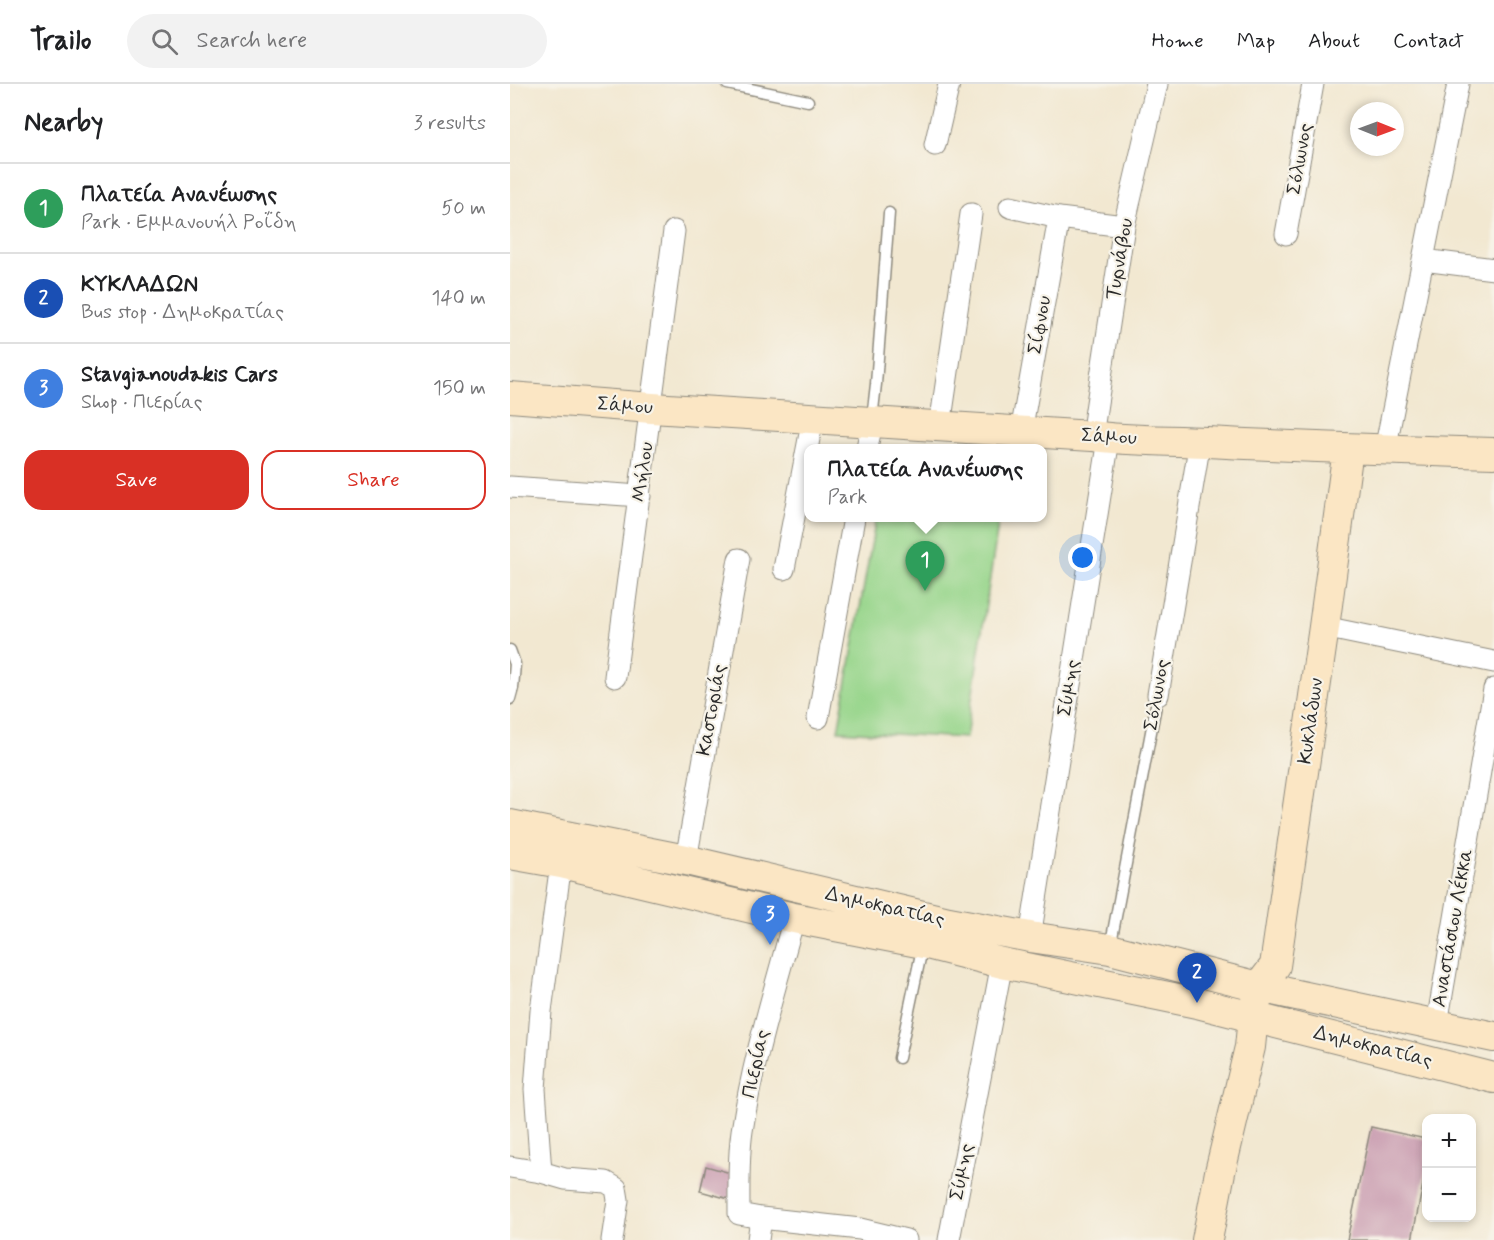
<!DOCTYPE html>
<html lang="en">
<head>
<meta charset="utf-8">
<style>
	body { margin:0; font-family:Mynerve,sans-serif; background:#f2f2f2; color:#202124 }
	.controls { position:absolute; right:18px; bottom:18px; display:grid; overflow:hidden; border-radius:12px; box-shadow:0 3px 9px #0003 }
	.controls button { width:54px; height:54px; display:grid; place-items:center; padding:0; border:0; border-bottom:2px solid #e0e0e0; background:#fff; color:#202124; font:30px sans-serif }
	.compass { position:absolute; left:840px; top:18px; width:54px; height:54px; border-radius:50%; background:#fff; box-shadow:0 3px 9px #0003; rotate:91deg }
	.you { position:absolute; left:573px; top:474px; width:21px; height:21px; margin:-15px; border:4px solid #fff; border-radius:50%; background:#1a73e8; box-shadow:0 0 0 9px #1a73e833 }
	.badge { display:grid; place-items:center; width:39px; height:39px; border-radius:50%; background:#d93025; color:#fff; font-size:20px; font-weight:700 }
	.pin { position:absolute; translate:-50% -50px; filter:drop-shadow(0 2px 3px #0008) }
	.pin::after { content:''; position:absolute; top:32px; width:21px; height:18px; background:inherit; clip-path:polygon(0 0,100% 0,50% 100%) }
	.popup { position:absolute; left:294px; top:360px; width:243px; height:78px; box-sizing:border-box; display:grid; place-content:center; border-radius:12px; background:#fff; filter:drop-shadow(0 2px 4px #0005); font-size:20px; white-space:nowrap; color:#757577 }
	.popup b { font-size:22px; color:#202124 }
	.popup::after { content:''; position:absolute; left:50%; top:100%; margin-left:-12px; border:12px solid transparent; border-top-color:#fff }
	.list { margin:0; padding:0; list-style:none }
	h2 { display:flex; justify-content:space-between; align-items:center; height:78px; margin:0; padding:0 24px; font-size:26px }
	h2 small { font-size:20px; font-weight:400; color:#757577 }
	.list li { display:grid; grid-template-columns:39px 1fr auto; gap:18px; align-items:center; box-sizing:border-box; height:90px; padding:0 24px; border-top:2px solid #e0e0e0 }
	.list b { display:block; font-size:22px; white-space:nowrap }
	.list p { margin:0; font-size:20px; white-space:nowrap; color:#757577 }
	.list em { font-size:20px; font-style:normal; color:#757577 }
	.actions { display:flex; gap:12px; padding:18px 24px }
	.actions a { flex:1; padding:14px 0; border:2px solid #d93025; border-radius:18px; text-align:center; font-size:21px; color:#d93025 }
	.actions .main { background:#d93025; color:#fff }
	.icon { flex:none; width:33px; height:33px; fill:none; stroke:currentColor; stroke-width:2; stroke-linecap:round; stroke-linejoin:round }
	.map { position:relative; flex:none; width:984px; height:1156px; overflow:hidden }
	header { display:flex; align-items:center; gap:36px; box-sizing:border-box; height:84px; padding:0 30px; background:#fff; border-bottom:2px solid #e0e0e0 }
	header strong { font-size:28px }
	nav { display:flex; gap:33px; margin-inline-start:auto; font-size:21px }
	.search { width:420px; height:54px; background:#f2f2f2; display:flex; align-items:center; gap:15px; box-sizing:border-box; padding:0 21px; border-radius:33px; color:#757577; font-size:22px }
	main { display:flex }
	aside { flex:1; background:#fff }
	.map>svg:first-child { display:block }
	.green { fill:#97d58b; stroke:#61805b; stroke-width:1.5 }
	.building { fill:#c99cb0 }
	.lines { fill:none; stroke-linecap:round; stroke-linejoin:round }
	.lane-casing { stroke:#8e8a7e; stroke-width:13 }
	.street-casing { stroke:#8e8a7e; stroke-width:23 }
	.secondary-casing { stroke:#8e8a7e; stroke-width:32 }
	.lane { stroke:#fff; stroke-width:10 }
	.street { stroke:#fff; stroke-width:21 }
	.secondary { stroke:#fbe6c4; stroke-width:30 }
	.labels { text-anchor:middle; dominant-baseline:central; stroke-width:4.5; stroke-linejoin:round; paint-order:stroke }
	.street-label { font-size:20px; fill:#2b2b2b; stroke:#f7f3e8 }
</style>
</head>
<body>
<header>
<strong>Trailo</strong>
<div class="search"><svg class="icon" aria-label="search" viewBox="0 0 24 24"><circle cx="10" cy="10" r="6"/><path d="M15 15l6 6"/></svg>Search here</div>
<nav><a>Home</a><a>Map</a><a>About</a><a>Contact</a></nav>
</header>
<main>
<aside>
<h2>Nearby<small>3 results</small></h2>
<ul class="list">
<li><span class="badge" style="background:#2e9e5b">1</span><div><b>Πλατεία Ανανέωσης</b><p>Park · Εμμανουήλ Ροΐδη</p></div><em>50 m</em></li>
<li><span class="badge" style="background:#1a4fb4">2</span><div><b>ΚΥΚΛΑΔΩΝ</b><p>Bus stop · Δημοκρατίας</p></div><em>140 m</em></li>
<li><span class="badge" style="background:#3f7fe0">3</span><div><b>Stavgianoudakis Cars</b><p>Shop · Πιερίας</p></div><em>150 m</em></li>
</ul>
<div class="actions"><a class="main">Save</a><a>Share</a></div>
</aside>
<div class="map">
<svg width="984" height="1156" viewBox="0 0 984 1156">
	<rect width="100%" height="100%" fill="#f7f3e8"/>
	<filter id="ink" filterUnits="userSpaceOnUse"><feTurbulence type="fractalNoise" baseFrequency=".0167" numOctaves="2"/><feDisplacementMap in="SourceGraphic" scale="12" xChannelSelector="R" yChannelSelector="G"/><feConvolveMatrix kernelMatrix="1 2 1 2 8 2 1 2 1" color-interpolation-filters="sRGB"/></filter>
	<filter id="wash" filterUnits="userSpaceOnUse"><feTurbulence type="fractalNoise" baseFrequency=".008" numOctaves="4" result="noise"/><feDisplacementMap in="SourceGraphic" scale="24" xChannelSelector="R" yChannelSelector="G"/><feGaussianBlur stdDeviation="1.35" result="paint"/><feColorMatrix in="noise" values="0 0 0 0 0 0 0 0 0 0 0 0 0 0 0 0 0 1.4 0 .05"/><feComposite in="paint" operator="in"/></filter>
	<g filter="url(#wash)">
		<rect width="100%" height="100%" fill="#f2e8d1"/>
		<path class="green" d="M366,434H489L456,654L328,647Z"/>
		<g id="blocks">
			<path class="building" d="M861,1043L916,1055V1085L902,1156H837Z
				M196,1082L224,1090L219,1115L190,1107Z"/>
		</g>
	</g>
	<g filter="url(#ink)">
		<use href="#blocks" fill-opacity="0" stroke="#8e8a7e" stroke-width="1.5"/>
		<g class="lines">
			<defs>
				<path id="lane" d="M217,0L298,17
					M362,335L366,300L379,129
					M0,566L5,580L3,604L0,615
					M600,864L648,611
					M389,974L413,860"/>
				<path id="street" d="M425,61L439,0
					M500,123L549,134L614,142
					M776,150L803,0
					M913,176L984,185
					M430,342L461,130
					M511,348L549,134
					M582,352L614,142L647,0
					M357,364L362,338
					M875,366L948,0
					M0,403L130,412
					M274,485L303,334
					M814,543L984,578
					M105,593L164,147
					M648,611L690,357
					M308,634L344,434
					M176,776L229,475
					M284,834C265,905 243,975 232,1047C228,1075 229,1102 229,1130L251,1134L350,1145L396,1156
					M520,853L599,355
					M927,940L984,605
					M0,1083L31,1088L55,1095L96,1098L106,1104L108,1116L102,1156
					M31,1088L25,1005L31,927L51,779
					M248,1156L251,1134
					M439,1156L492,879"/>
				<path id="secondary" d="M0,313L142,324L582,352C619,357 658,356 696,358C792,363 888,366 984,369
					M0,741L176,776L439,838L520,853L600,865L749,903L984,953
					M0,770L51,779L284,834L413,859L492,879L687,919L984,994
					M697,1156L710,1088L740,963L743,933L749,903L765,882L814,543L838,365"/>
			</defs>
			<use href="#lane" class="lane-casing"/>
			<use href="#street" class="street-casing"/>
			<use href="#secondary" class="secondary-casing"/>
			<use href="#lane" class="lane"/>
			<use href="#street" class="street"/>
			<use href="#secondary" class="secondary"/>
		</g>
	</g>
	<g class="labels">
		<g class="street-label">
			<text transform="translate(790 75) rotate(-80)">Σόλωνος</text>
			<text transform="translate(610 175) rotate(-80)">Τυρνάβου</text>
			<text transform="translate(530 241) rotate(-80)">Σίφνου</text>
			<text transform="translate(115 322) rotate(4)">Σάμου</text>
			<text transform="translate(599 353) rotate(3)">Σάμου</text>
			<text transform="translate(133 388) rotate(-82)">Μήλου</text>
			<text transform="translate(559 604) rotate(-81)">Σύμης</text>
			<text transform="translate(647 611) rotate(-80)">Σόλωνος</text>
			<text transform="translate(202 626) rotate(-80)">Καστοριάς</text>
			<text transform="translate(801 637) rotate(-82)">Κυκλάδων</text>
			<text transform="translate(375 823) rotate(13)">Δημοκρατίας</text>
			<text transform="translate(943 844) rotate(-80)">Αναστάσιου Λέκκα</text>
			<text transform="translate(863 963) rotate(14)">Δημοκρατίας</text>
			<text transform="translate(246 980) rotate(-78)">Πιερίας</text>
			<text transform="translate(452 1088) rotate(-79)">Σύμης</text>
		</g>
	</g>
</svg>
<div class="controls">
<button>+</button>
<button>−</button>
</div>
<svg class="compass" viewBox="-18 -18 36 36"><path d="M0-13l5 13h-10z" fill="#e53935"/><path d="M0 13l5-13h-10z" fill="#757577"/></svg>
<div class="you"></div>
<div class="pin badge" style="left:415px;top:507px;background:#2e9e5b">1</div>
<div class="popup"><b>Πλατεία Ανανέωσης</b>Park</div>
<div class="pin badge" style="left:687px;top:919px;background:#1a4fb4">2</div>
<div class="pin badge" style="left:260px;top:861px;background:#3f7fe0">3</div>
</div>
</main>
</body>
</html>
